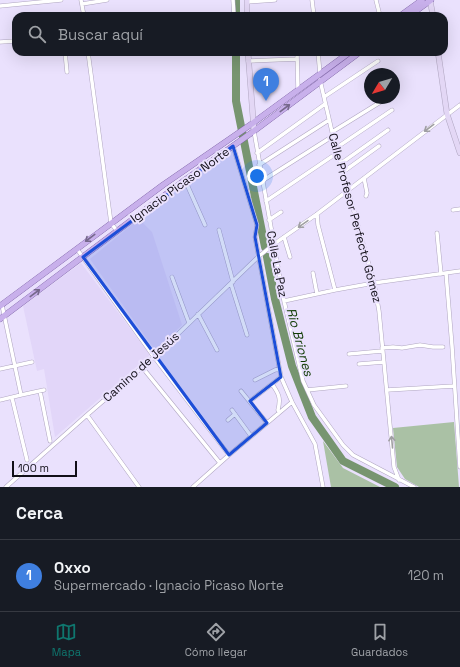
<!DOCTYPE html>
<html lang="es">
<head>
<meta charset="utf-8">
<style>
	body { margin:0; font-family:"Space Grotesk",sans-serif; background:#242831; color:#f1f3f6 }
	.compass { position:absolute; left:364px; top:68px; width:36px; height:36px; border-radius:50%; background:#171b24; box-shadow:0 4px 16px #0002; rotate:232deg }
	.scale { position:absolute; left:12px; bottom:10px; width:65px; box-sizing:border-box; padding-left:4px; border:2px solid #120f18; border-top:0; font-size:11px; line-height:14px; white-space:nowrap; color:#120f18; -webkit-text-stroke:3px #eae1fd; paint-order:stroke }
	.you { position:absolute; left:257px; top:176px; width:14px; height:14px; margin:-10px; border:3px solid #fff; border-radius:50%; background:#1a73e8; box-shadow:0 0 0 6px #1a73e833 }
	.badge { display:grid; place-items:center; width:26px; height:26px; border-radius:50%; background:#0f766e; color:#fff; font-size:13px; font-weight:700 }
	.pin { position:absolute; translate:-50% -33px; filter:drop-shadow(0 1px 2px #0008) }
	.pin::after { content:''; position:absolute; top:21px; width:14px; height:12px; background:inherit; clip-path:polygon(0 0,100% 0,50% 100%) }
	.list { margin:0; padding:0; list-style:none }
	h2 { display:flex; justify-content:space-between; align-items:center; height:52px; margin:0; padding:0 16px; font-size:17px }
	h2 small { font-size:13px; font-weight:400; color:#9ea1a6 }
	.list li { display:grid; grid-template-columns:26px 1fr auto; gap:12px; align-items:center; box-sizing:border-box; height:72px; padding:0 16px; border-top:1px solid #363941 }
	.list b { display:block; font-size:15px; white-space:nowrap }
	.list p { margin:0; font-size:13px; white-space:nowrap; color:#9ea1a6 }
	.list em { font-size:13px; font-style:normal; color:#9ea1a6 }
	.icon { flex:none; width:22px; height:22px; fill:none; stroke:currentColor; stroke-width:2; stroke-linecap:round; stroke-linejoin:round }
	.map { position:relative; flex:none; width:460px; height:487px; overflow:hidden }
	.search { position:absolute; background:#171b24; box-shadow:0 4px 16px #0002; left:12px; right:12px; top:12px; height:44px; display:flex; align-items:center; gap:10px; box-sizing:border-box; padding:0 14px; border-radius:12px; color:#9ea1a6; font-size:15px }
	.sheet { height:124px; background:#171b24 }
	nav { display:flex; justify-content:space-around; align-items:center; box-sizing:border-box; height:56px; border-top:1px solid #363941; background:#171b24; font-size:11px; color:#9ea1a6 }
	nav a { display:grid; justify-items:center; gap:2px }
	nav .on { color:#0f766e }
	.map>svg:first-child { display:block }
	.built { fill:#e2d6f9 }
	.green { fill:#aac1a5 }
	.lines { fill:none; stroke-linecap:round; stroke-linejoin:round }
	.river { stroke:#779570; stroke-width:8 }
	.street-casing { stroke:#b0a6c1; stroke-width:4.5 }
	.secondary-casing { stroke:#b0a6c1; stroke-width:6 }
	.primary-casing { stroke:#705599; stroke-width:6 }
	.street { stroke:#fff; stroke-width:3.5 }
	.secondary { stroke:#e3d7f5; stroke-width:5 }
	.primary { stroke:#c8b0eb; stroke-width:5.5 }
	.oneway { stroke:#76688c }
	.oneway2 { stroke:#a09fa3 }
	.marked { fill:#1d4ed8; fill-opacity:0.2; stroke:#1d4ed8; stroke-width:3; stroke-linejoin:round }
	.labels { text-anchor:middle; dominant-baseline:central; stroke-width:4; stroke-linejoin:round; paint-order:stroke }
	.street-label { font-size:12px; fill:#120f18; stroke:#eae1fd }
	.water-label { font-size:13px; font-style:italic; fill:#113c05; stroke:#eae1fd }
</style>
</head>
<body>
<div class="map">
<svg width="460" height="487" viewBox="0 0 460 487">
	<rect width="100%" height="100%" fill="#eae1fd"/>
	<path class="built" d="M139,219L152,232L182,325L155,350L90,259Z
		M81,263L150,355L55,437L44,369L37,371L23,306Z"/>
	<path class="green" d="M454,422L459,487H419L405,479L397,467L393,428Z
		M323,441L343,468L380,487H331Z"/>
	<g class="lines">
		<path class="river" d="M236,16V0
			M236,52V101L265,247
			M267,257L275,299L292,366L312,417L343,461L395,487"/>
		<defs>
			<path id="street" d="M81,0L84,16
				M233,0L234,16
				M312,0L314,16
				M376,0L380,16
				M247,2L275,0
				M82,4L107,0
				M0,6L61,0
				M0,42L16,41
				M65,52L67,72
				M88,52L111,223L117,231
				M297,52L298,90
				M318,52L320,74
				M248,61L297,59
				M320,80L333,136L374,283L379,311L394,467L399,480
				M324,97L378,61
				M254,131L284,301L303,381L314,405L343,445L353,455L414,487
				M332,132L387,98
				M233,146L257,225L255,237L281,377L292,402L315,444L323,487
				M336,148L392,110
				M257,153L325,104
				M340,164L388,130
				M259,165L329,120
				M343,172L379,146
				M364,178L367,193L366,196
				M185,180L205,225
				M262,181L333,136
				M266,201L337,153
				M453,210L460,209
				M317,214L318,225L335,290
				M269,220L281,212
				M219,230L233,282
				M437,233L441,274
				M284,237L290,257
				M77,249L154,357L229,455
				M313,273L317,294
				M446,273L452,346L460,467
				M172,277L189,323
				M231,284L247,335
				M284,301L335,290L374,283L460,271
				M2,305L21,395
				M198,314L217,350
				M382,348L393,347L402,348L420,345L433,347H443
				M349,354L382,351
				M359,364L384,362
				M142,367L220,463
				M0,369L32,362
				M255,380L275,370L279,369
				M272,384C279,394 281,398 278,410L279,412
				M307,390L346,386
				M387,390L454,386
				M40,391L50,441
				M241,391L267,423
				M12,398L27,460
				M0,400L21,395L44,390
				M250,401L281,377
				M232,410L251,436
				M87,415L139,487
				M228,420L235,414
				M6,487L87,415L154,357L258,257L274,244L317,214L460,105
				M193,487L229,455L292,402"/>
			<path id="secondary" d="M247,0V16
				M430,0L433,16
				M248,52L254,131
				M438,52L447,114L460,153"/>
			<path id="primary" d="M400,16L422,0
				M409,16L431,0
				M0,306L163,185L253,123L350,52
				M0,319L185,180L254,131L360,52"/>
		</defs>
		<use href="#street" class="street-casing"/>
		<use href="#secondary" class="secondary-casing"/>
		<use href="#primary" class="primary-casing"/>
		<use href="#street" class="street"/>
		<use href="#secondary" class="secondary"/>
		<use href="#primary" class="primary"/>
	</g>
	<defs><path id="oneway-shaft" d="M-6 0H5M1.5-3L5.5 0L1.5 3" fill="none" stroke-width="1.6" stroke-linecap="round" stroke-linejoin="round"/></defs>
	<g class="oneway">
		<use href="#oneway-shaft" transform="translate(285 108) rotate(-37)"/>
		<use href="#oneway-shaft" transform="translate(90 238) rotate(143)"/>
		<use href="#oneway-shaft" transform="translate(35 293) rotate(-37)"/>
	</g>
	<g class="oneway2">
		<use href="#oneway-shaft" transform="translate(429 128) rotate(143)"/>
		<use href="#oneway-shaft" transform="translate(303 224) rotate(145)"/>
		<use href="#oneway-shaft" transform="translate(392 442) rotate(-95)"/>
	</g>
	<path class="marked" d="M233,146L257,225L255,237L281,377L250,401L267,423L229,455L83,257Z"/>
	<g class="labels">
		<g class="street-label">
			<text transform="translate(180 185) rotate(-36)">Ignacio Picaso Norte</text>
			<text transform="translate(355 218) rotate(75)">Calle Profesor Perfecto Gómez</text>
			<text transform="translate(277 264) rotate(79)">Calle La Paz</text>
			<text transform="translate(141 367) rotate(-42)">Camino de Jesús</text>
		</g>
		<g class="water-label">
			<text transform="translate(300 342) rotate(75)">Rio Briones</text>
		</g>
	</g>
</svg>
<svg class="compass" viewBox="-18 -18 36 36"><path d="M0-13l5 13h-10z" fill="#e53935"/><path d="M0 13l5-13h-10z" fill="#9ea1a6"/></svg>
<div class="scale">100 m</div>
<div class="you"></div>
<div class="pin badge" style="left:266px;top:101px;background:#3f7fe0">1</div>
<div class="search"><svg class="icon" aria-label="search" viewBox="0 0 24 24"><circle cx="10" cy="10" r="6"/><path d="M15 15l6 6"/></svg>Buscar aquí</div>
</div>
<section class="sheet">
<h2>Cerca<small></small></h2>
<ul class="list">
<li><span class="badge" style="background:#3f7fe0">1</span><div><b>Oxxo</b><p>Supermercado · Ignacio Picaso Norte</p></div><em>120 m</em></li>
</ul>
</section>
<nav>
<a class="on"><svg class="icon" aria-label="map" viewBox="0 0 24 24"><path d="M3 6l6-2 6 2 6-2v14l-6 2-6-2-6 2zM9 4v14M15 6v14"/></svg>Mapa</a>
<a><svg class="icon" aria-label="directions" viewBox="0 0 24 24"><path d="M12 3l9 9-9 9-9-9zM9 14v-3h6M13 9l2 2-2 2"/></svg>Cómo llegar</a>
<a><svg class="icon" aria-label="saved" viewBox="0 0 24 24"><path d="M7 4h10v16l-5-4-5 4z"/></svg>Guardados</a>
</nav>
</body>
</html>
